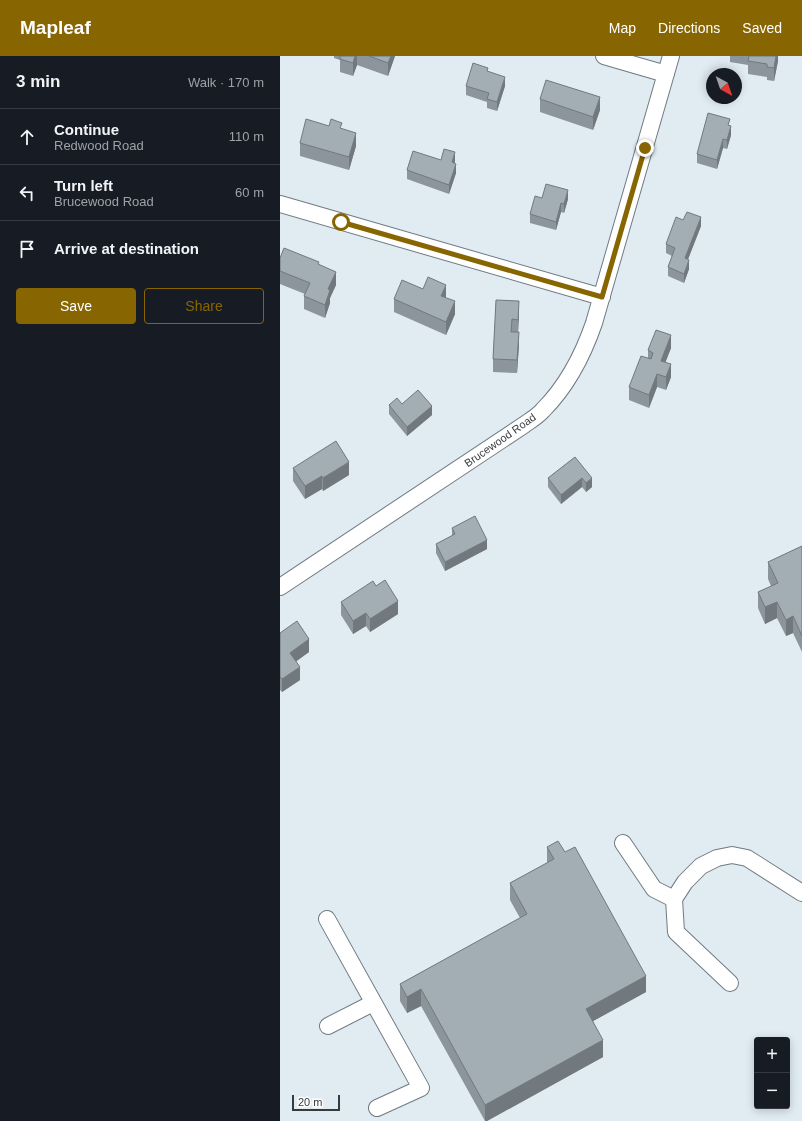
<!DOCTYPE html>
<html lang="en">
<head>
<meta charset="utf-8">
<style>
	body { margin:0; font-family:Helvetica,sans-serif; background:#20242c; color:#f1f3f6 }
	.controls { position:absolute; right:12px; bottom:12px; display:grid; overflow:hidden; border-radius:4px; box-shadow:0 2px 10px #0003 }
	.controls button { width:36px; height:36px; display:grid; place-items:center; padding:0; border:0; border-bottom:1px solid #363941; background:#171b24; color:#f1f3f6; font:20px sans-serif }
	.compass { position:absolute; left:426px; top:12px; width:36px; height:36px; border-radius:50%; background:#171b24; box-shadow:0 2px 10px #0003; rotate:140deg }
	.scale { position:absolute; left:12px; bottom:10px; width:48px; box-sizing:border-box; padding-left:4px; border:2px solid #373b3e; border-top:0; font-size:11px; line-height:14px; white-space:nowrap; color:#373b3e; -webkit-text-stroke:3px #fff; paint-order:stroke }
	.stop { position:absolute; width:12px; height:12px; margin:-9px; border:3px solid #876601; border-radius:50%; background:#fff }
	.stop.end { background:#876601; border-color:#fff; box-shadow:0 1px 4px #0008 }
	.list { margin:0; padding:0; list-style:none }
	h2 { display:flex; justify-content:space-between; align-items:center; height:52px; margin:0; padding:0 16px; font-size:17px }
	h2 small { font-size:13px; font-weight:400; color:#9ea1a6 }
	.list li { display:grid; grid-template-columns:26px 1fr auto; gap:12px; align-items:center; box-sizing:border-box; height:56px; padding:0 16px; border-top:1px solid #363941 }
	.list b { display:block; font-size:15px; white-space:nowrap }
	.list p { margin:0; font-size:13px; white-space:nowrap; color:#9ea1a6 }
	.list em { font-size:13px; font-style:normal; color:#9ea1a6 }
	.actions { display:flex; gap:8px; padding:12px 16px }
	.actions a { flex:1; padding:9px 0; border:1px solid #876601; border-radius:4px; text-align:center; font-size:14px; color:#876601 }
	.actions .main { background:#876601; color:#fff }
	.icon { flex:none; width:22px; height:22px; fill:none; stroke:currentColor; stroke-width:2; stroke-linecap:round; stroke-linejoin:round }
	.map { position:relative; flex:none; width:522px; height:1065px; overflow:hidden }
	header { display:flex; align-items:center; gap:24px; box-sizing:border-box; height:56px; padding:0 20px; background:#876601; color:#fff }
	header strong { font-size:19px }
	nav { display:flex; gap:22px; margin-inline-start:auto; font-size:14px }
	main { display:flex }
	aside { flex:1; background:#171b24 }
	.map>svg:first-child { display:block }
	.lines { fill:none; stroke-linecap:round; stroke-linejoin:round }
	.minor-casing { stroke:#707a81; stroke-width:18 }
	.minor { stroke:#fff; stroke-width:16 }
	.wall { fill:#8b959b }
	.shaded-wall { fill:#71797e }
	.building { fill:#a2adb4; stroke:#71797e }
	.route { stroke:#876601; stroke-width:5 }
	.labels { text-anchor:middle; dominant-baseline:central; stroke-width:3.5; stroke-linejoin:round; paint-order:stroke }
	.street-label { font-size:11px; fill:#373b3e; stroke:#fff }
</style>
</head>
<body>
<header>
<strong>Mapleaf</strong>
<nav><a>Map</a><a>Directions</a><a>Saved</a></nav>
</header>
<main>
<aside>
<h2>3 min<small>Walk · 170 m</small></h2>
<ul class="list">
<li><svg class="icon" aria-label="ahead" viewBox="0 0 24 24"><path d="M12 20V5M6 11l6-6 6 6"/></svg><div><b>Continue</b><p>Redwood Road</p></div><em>110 m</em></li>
<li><svg class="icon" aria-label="left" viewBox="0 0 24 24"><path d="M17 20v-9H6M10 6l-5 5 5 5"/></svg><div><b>Turn left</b><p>Brucewood Road</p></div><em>60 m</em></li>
<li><svg class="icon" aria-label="arrive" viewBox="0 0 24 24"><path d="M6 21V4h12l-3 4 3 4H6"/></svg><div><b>Arrive at destination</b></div></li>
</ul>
<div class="actions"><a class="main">Save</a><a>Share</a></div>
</aside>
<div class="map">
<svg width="522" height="1065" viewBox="0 0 522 1065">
	<rect width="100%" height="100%" fill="#e0ebf2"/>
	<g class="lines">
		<defs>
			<path id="minor" d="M324,0L386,18
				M0,148L322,241
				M0,531L244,369C251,364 258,360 263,354C288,329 303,299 314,267L391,0
				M343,787L374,833L394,843
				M47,863L141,1032L97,1052
				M450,927L396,876L394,843L405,826L421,810L437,802L452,799L467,802L522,837
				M48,970L93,947"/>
		</defs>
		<use href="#minor" class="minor-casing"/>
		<use href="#minor" class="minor"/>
	</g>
	<path class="wall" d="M54,0H115L108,20L77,9L73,20L60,16V4L54,2Z
		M450,0H498V5L494,25L487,24V21L468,18V9L450,6Z
		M208,16L225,30L217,55L207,52V46L186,39V30Z
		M260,43L320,54L313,74L260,56Z
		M450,69L451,79L447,93L443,92L437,113L417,107V98Z
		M49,70L62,73L76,90L69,114L20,100V87Z
		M161,104L175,105V107L176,117L169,138L127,123V114Z
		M262,142L288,143L284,157L281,156L276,174L250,167V158Z
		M421,170L408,203L409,213L404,227L388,220V211L392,200L386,197V188Z
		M39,209L56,229L50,242V247L45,262L24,253V240L25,238L0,228V215Z
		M143,233L175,258L166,279L114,256V243Z
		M216,244L239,258L238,276L239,289L237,317L213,316V303Z
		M391,292L385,306L391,321L386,334L377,331L369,352L349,344V331L368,302V294Z
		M122,348L152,359L127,380L109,358V349Z
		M295,401L312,431L306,436L302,431L281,448L268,431V422Z
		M13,412L69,419L43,435L42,433L25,443L13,425Z
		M172,472L207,493L165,515L156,497V488L172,480Z
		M522,490V596L513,577L506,580L497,562L485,568L478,552V536L491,530L488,523V506Z
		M96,530L118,558L90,576L86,570L73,578L61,559V546Z
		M0,577L29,596L16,605L20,624L2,636L0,634Z
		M267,791L285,796L366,936L313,965L323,1001L207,1065H205L141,950L127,957L120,945V928L240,862L230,844V827L267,807Z"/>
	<path class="shaded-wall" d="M75,0H77V9L73,20V7Z
		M111,0H115L108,20V7Z
		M496,0H498V5L494,25V12Z
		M225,21V30L217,55V46Z
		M320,41V54L313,74V61Z
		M451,70V79L447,93V84Z
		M76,77V90L69,114V101Z
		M443,83V92L437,113V104Z
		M175,96V105L172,115V106Z
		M176,108V117L169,138V129Z
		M288,134V143L284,157V148Z
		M281,147V156L276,174V166Z
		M421,161V170L405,211V202Z
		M409,204V213L404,227V218Z
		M56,216V229L50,242V247L45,262V249L48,233Z
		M166,229V242L161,240Z
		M175,245V258L166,279V266Z
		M239,245V258L238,277V264Z
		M239,276V289L237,317V304Z
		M391,279V292L381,318V305Z
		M391,308V321L386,334V321Z
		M377,318V331L369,352V339Z
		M152,350V359L127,380V371Z
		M69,406V419L43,435V422Z
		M42,420V433L25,443V430Z
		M302,422V431L281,448V439Z
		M312,422V431L306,436V427Z
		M207,484V493L165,515V506Z
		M118,545V558L90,576V563Z
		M497,546V562L485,568V551Z
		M86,557V570L73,578V565Z
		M513,560V577L506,580V564Z
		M29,583V596L10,610V597Z
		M20,611V624L2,636V623Z
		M366,920V936L306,969V953Z
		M141,933V950L127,957V941Z
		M323,984V1001L207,1065H205V1049Z"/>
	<path class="building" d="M60,0H75L73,7L60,3Z
		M89,0H111L108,7Z
		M469,0H496L494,12L487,11V8L468,5Z
		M193,7L208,12L207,15L225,21L217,46L207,43L209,37L186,30Z
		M266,24L320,41L313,61L260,43Z
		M428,57L450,63L448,69L451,70L447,84L443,83L437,104L417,98Z
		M26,63L49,70L51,63L62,67L60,72L76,77L69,101L20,87Z
		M164,93L175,96L172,106L176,108L169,129L127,114L133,95L161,104Z
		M266,128L288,134L284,148L281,147L276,166L250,158L255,140L262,142Z
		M407,156L421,161L405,202L409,204L404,218L388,211L395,192L386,188L396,161L403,164Z
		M4,192L39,206L38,208L56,216L48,233L50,234L45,249L24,240L30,227L0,215V202Z
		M148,221L166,229L161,240L175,245L166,266L114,243L122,224L143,233Z
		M216,244L239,245L238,264L232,263L231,276H239L237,304L213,303Z
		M376,274L391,279L381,305L391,308L386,321L377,318L369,339L349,331L361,300L371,303L373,297L368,294Z
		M138,334L152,350L127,371L109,349L117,342L122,348Z
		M56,385L69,406L43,422L42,420L25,430L13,412Z
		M295,401L312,422L306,427L302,422L281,439L268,422Z
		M195,460L207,484L165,506L156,488L175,478L172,472Z
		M522,490V580L513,560L506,564L497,546L485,551L478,536L498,527L488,506Z
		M105,524L118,545L90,563L86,557L73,565L61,546L93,525L96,530Z
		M17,565L29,583L10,597L20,611L2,623L0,621V577Z
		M278,785L285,796L295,791L366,920L306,953L323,984L205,1049L141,933L127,941L120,928L247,858L230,827L274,803L267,791Z"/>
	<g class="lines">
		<path class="route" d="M61,166L322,241L365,92"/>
	</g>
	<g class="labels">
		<g class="street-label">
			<text transform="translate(220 384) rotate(-35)">Brucewood Road</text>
		</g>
	</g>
</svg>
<div class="controls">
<button>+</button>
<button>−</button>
</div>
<svg class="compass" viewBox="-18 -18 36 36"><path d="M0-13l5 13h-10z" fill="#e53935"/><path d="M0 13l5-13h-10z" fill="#9ea1a6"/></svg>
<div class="scale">20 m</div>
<div class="stop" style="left:61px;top:166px"></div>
<div class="stop end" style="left:365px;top:92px"></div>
</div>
</main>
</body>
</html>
